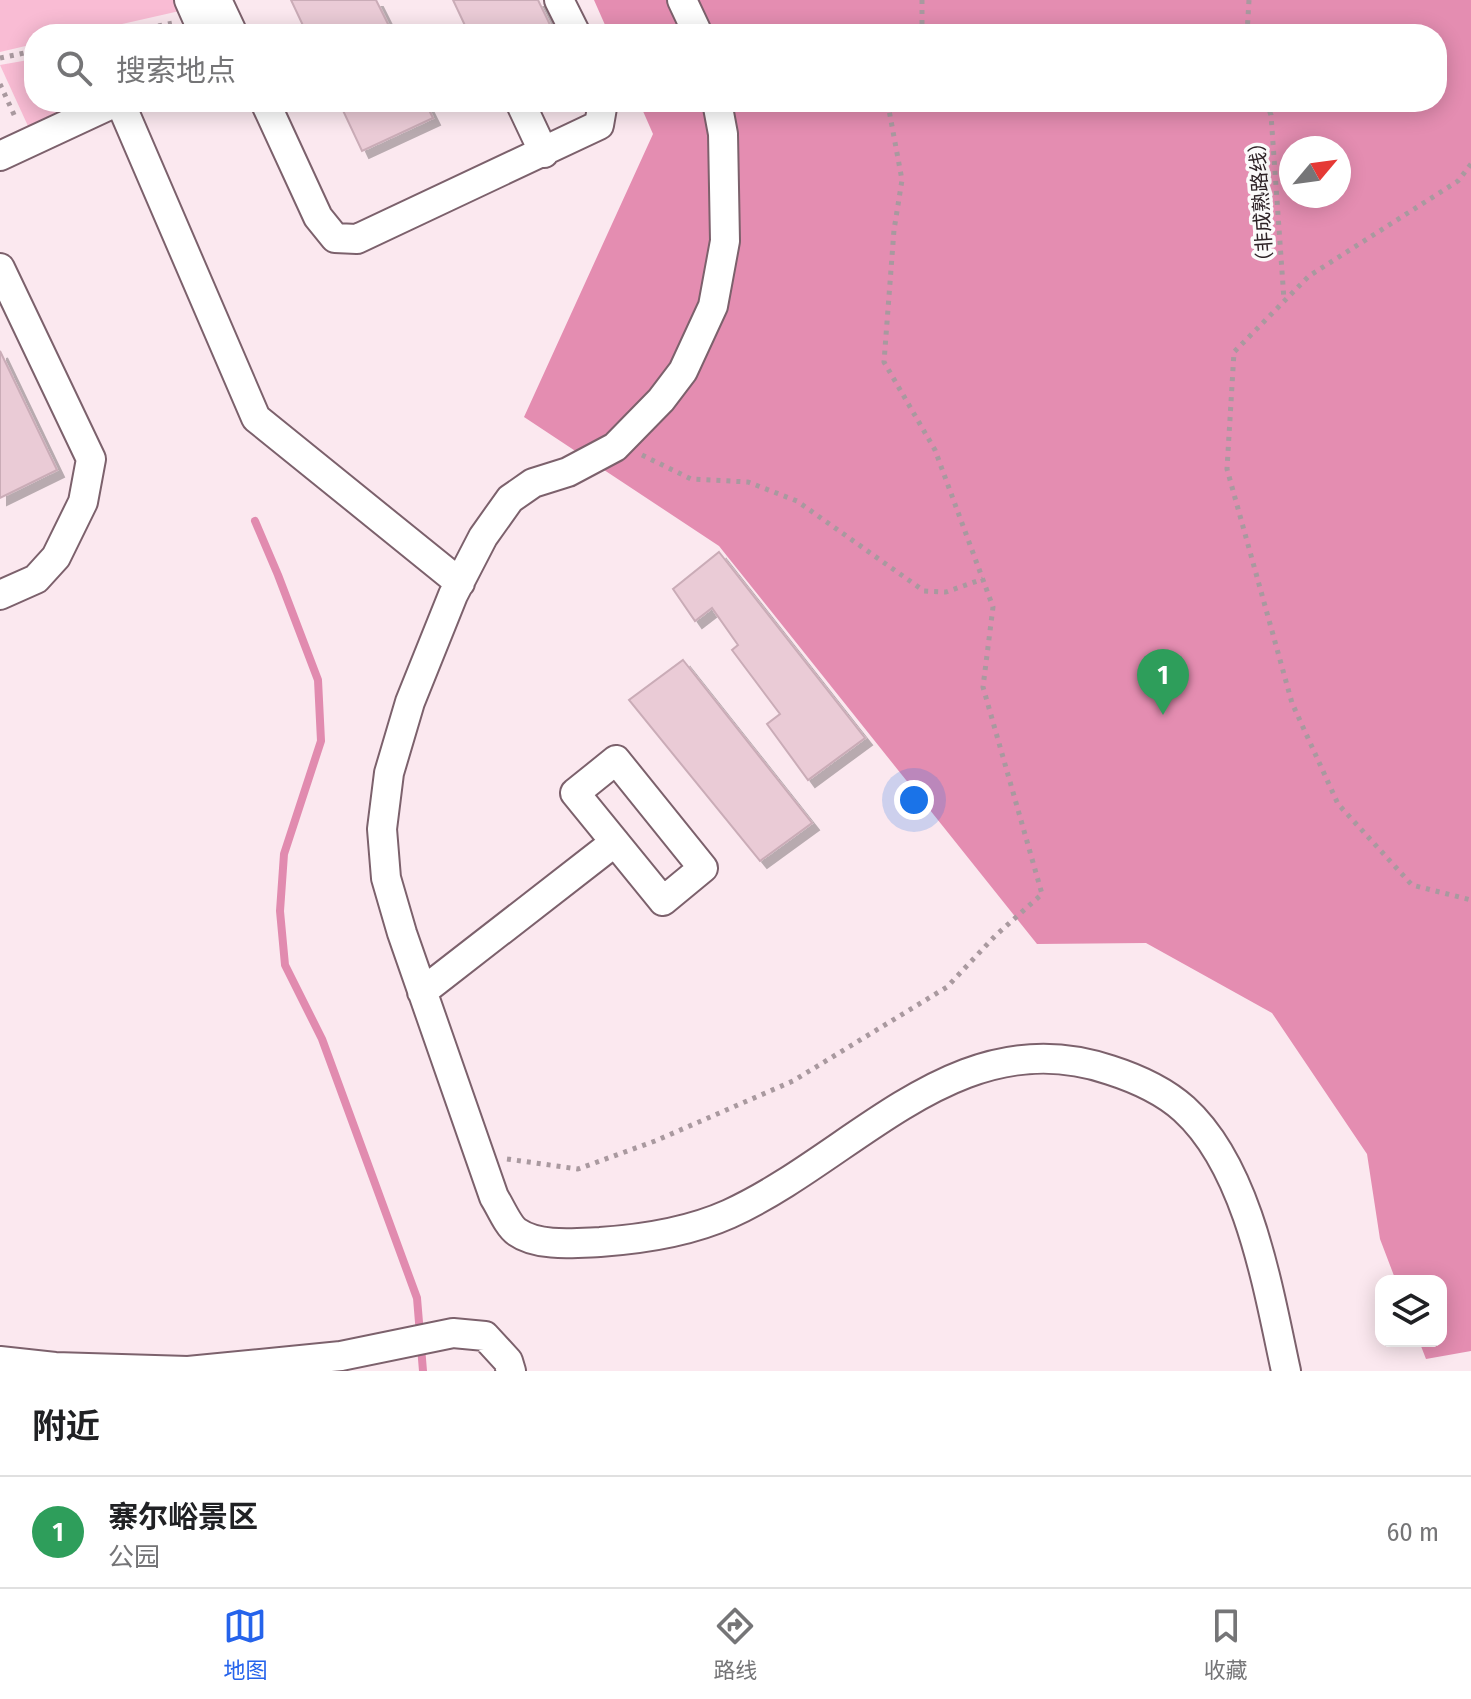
<!DOCTYPE html>
<html lang="zh">
<head>
<meta charset="utf-8">
<style>
	body { margin:0; font-family:"Fira Sans Condensed","Noto Sans SC",sans-serif; background:#f2f2f2; color:#202124 }
	.controls { position:absolute; right:24px; bottom:24px; display:grid; overflow:hidden; border-radius:16px; box-shadow:0 4px 20px #0003 }
	.controls button { width:72px; height:72px; display:grid; place-items:center; padding:0; border:0; border-bottom:2px solid #e0e0e0; background:#fff; color:#202124; font:40px sans-serif }
	.compass { position:absolute; left:1279px; top:136px; width:72px; height:72px; border-radius:50%; background:#fff; box-shadow:0 4px 20px #0003; rotate:61deg }
	.you { position:absolute; left:914px; top:800px; width:28px; height:28px; margin:-20px; border:6px solid #fff; border-radius:50%; background:#1a73e8; box-shadow:0 0 0 12px #1a73e833 }
	.badge { display:grid; place-items:center; width:52px; height:52px; border-radius:50%; background:#2563eb; color:#fff; font-size:26px; font-weight:700 }
	.pin { position:absolute; translate:-50% -66px; filter:drop-shadow(0 2px 4px #0008) }
	.pin::after { content:''; position:absolute; top:42px; width:28px; height:24px; background:inherit; clip-path:polygon(0 0,100% 0,50% 100%) }
	.list { margin:0; padding:0; list-style:none }
	h2 { display:flex; justify-content:space-between; align-items:center; height:104px; margin:0; padding:0 32px; font-size:34px }
	h2 small { font-size:26px; font-weight:400; color:#757577 }
	.list li { display:grid; grid-template-columns:52px 1fr auto; gap:24px; align-items:center; box-sizing:border-box; height:112px; padding:0 32px; border-top:2px solid #e0e0e0 }
	.list b { display:block; font-size:30px; white-space:nowrap }
	.list p { margin:0; font-size:26px; white-space:nowrap; color:#757577 }
	.list em { font-size:26px; font-style:normal; color:#757577 }
	.icon { flex:none; width:44px; height:44px; fill:none; stroke:currentColor; stroke-width:2; stroke-linecap:round; stroke-linejoin:round }
	.map { position:relative; flex:none; width:1471px; height:1371px; overflow:hidden }
	.search { position:absolute; background:#fff; box-shadow:0 4px 20px #0003; left:24px; right:24px; top:24px; height:88px; display:flex; align-items:center; gap:20px; box-sizing:border-box; padding:0 28px; border-radius:32px; color:#757577; font-size:30px }
	.sheet { height:216px; background:#fff }
	nav { display:flex; justify-content:space-around; align-items:center; box-sizing:border-box; height:112px; border-top:2px solid #e0e0e0; background:#fff; font-size:22px; color:#757577 }
	nav a { display:grid; justify-items:center; gap:4px }
	nav .on { color:#2563eb }
	.map>svg:first-child { display:block }
	.green { fill:#f9bcd4 }
	.forest { fill:#e48db1; fill-rule:evenodd }
	.lines { fill:none; stroke-linecap:round; stroke-linejoin:round }
	.stream { stroke:#e18baf; stroke-width:8 }
	.building { fill:#eacbd6; stroke:#caacb7; stroke-width:2; filter:url(#shadow) }
	.minor-casing { stroke:#7c616c; stroke-width:32 }
	.path { stroke:#a9999f; stroke-width:5; stroke-dasharray:4 6; stroke-linecap:butt }
	.minor { stroke:#fff; stroke-width:28 }
	.labels { text-anchor:middle; dominant-baseline:central; stroke-width:7; stroke-linejoin:round; paint-order:stroke }
	.street-label { font-size:20px; fill:#2d2226; stroke:#fbfbfb }
</style>
</head>
<body>
<div class="map">
<svg width="1471" height="1371" viewBox="0 0 1471 1371">
	<defs>
		<filter id="shadow"><feDropShadow dx="7" dy="7" stdDeviation="0" flood-color="#0004"/></filter>
	</defs>
	<rect width="100%" height="100%" fill="#fbe8ef"/>
	<path class="green" d="M0,0H178L184,10L78,34H34V44L0,52Z
		M34,59V102H57L61,110L28,126L0,65Z"/>
	<path class="forest" d="M594,0H1471V1351L1426,1359L1419,1341H1441V1281H1396L1380,1239L1367,1154L1272,1013L1146,943L1037,944L719,546L524,417L653,134L639,102H1437V34H609ZM1291,148H1339V196H1291Z"/>
	<g class="lines">
		<path class="stream" d="M255,521L278,575L318,680L321,741L284,854L280,911L285,965L322,1039L417,1298L423,1371"/>
	</g>
	<path class="building" d="M291,0H376L393,34H307Z
		M453,0H538L553,31L546,34H469Z
		M339,102H425L433,118L362,151Z
		M0,351L57,470L0,498Z
		M719,552L865,738L808,780L767,724L780,714L732,650L738,645L712,608L695,621L673,589Z
		M683,660L812,823L760,861L629,700Z"/>
	<g class="lines">
		<defs>
			<path id="minor" d="M189,0L204,34
				M217,0L233,34
				M559,0L576,34
				M682,0L698,34
				M120,102L256,418L460,583
				M265,102L318,217L335,238L357,239L599,125L603,102
				M520,102L544,153
				M717,102L723,134L725,241L713,306L683,371L661,400L615,447L568,472L533,483L510,499L483,537L453,595L410,702L389,773L382,829L386,878L402,933L494,1197C500,1206 508,1226 517,1232C538,1247 575,1243 600,1242C644,1239 689,1232 729,1214C856,1156 958,1018 1110,1070C1135,1078 1164,1091 1184,1109C1249,1168 1268,1289 1286,1371
				M0,156L116,102
				M0,268L91,459L83,502L56,557L36,579L0,595
				M616,760L703,868L663,901L575,793Z
				M422,992L615,842
				M0,1361L55,1367L188,1371L341,1356L453,1333L485,1336L508,1361L511,1371"/>
		</defs>
		<use href="#minor" class="minor-casing"/>
		<path class="path" d="M922,0V34
			M119,34L173,23
			M1247,34L1249,0
			M0,58L34,51
			M0,84L16,119
			M1266,102L1271,115L1284,300
			M1471,164L1458,181L1309,276L1234,352L1227,469L1292,703L1338,804L1412,885L1471,900
			M642,455L691,479L748,482L797,501L924,591L946,592L983,579
			M507,1159L578,1169L655,1141L793,1081L947,987L995,936L1042,894L983,687L993,607L935,450L884,362L894,230L902,180L889,110L894,102"/>
		<use href="#minor" class="minor"/>
	</g>
	<g class="labels">
		<g class="street-label">
			<text transform="translate(1261 202) rotate(-94)">（非成熟路线）</text>
		</g>
	</g>
</svg>
<div class="controls">
<button><svg class="icon" aria-label="layers" viewBox="0 0 24 24"><path d="M12 4l9 5-9 5-9-5zM3 14l9 5 9-5"/></svg></button>
</div>
<svg class="compass" viewBox="-18 -18 36 36"><path d="M0-13l5 13h-10z" fill="#e53935"/><path d="M0 13l5-13h-10z" fill="#757577"/></svg>
<div class="you"></div>
<div class="pin badge" style="left:1163px;top:715px;background:#2e9e5b">1</div>
<div class="search"><svg class="icon" aria-label="search" viewBox="0 0 24 24"><circle cx="10" cy="10" r="6"/><path d="M15 15l6 6"/></svg>搜索地点</div>
</div>
<section class="sheet">
<h2>附近<small></small></h2>
<ul class="list">
<li><span class="badge" style="background:#2e9e5b">1</span><div><b>寨尔峪景区</b><p>公园</p></div><em>60 m</em></li>
</ul>
</section>
<nav>
<a class="on"><svg class="icon" aria-label="map" viewBox="0 0 24 24"><path d="M3 6l6-2 6 2 6-2v14l-6 2-6-2-6 2zM9 4v14M15 6v14"/></svg>地图</a>
<a><svg class="icon" aria-label="directions" viewBox="0 0 24 24"><path d="M12 3l9 9-9 9-9-9zM9 14v-3h6M13 9l2 2-2 2"/></svg>路线</a>
<a><svg class="icon" aria-label="saved" viewBox="0 0 24 24"><path d="M7 4h10v16l-5-4-5 4z"/></svg>收藏</a>
</nav>
</body>
</html>
